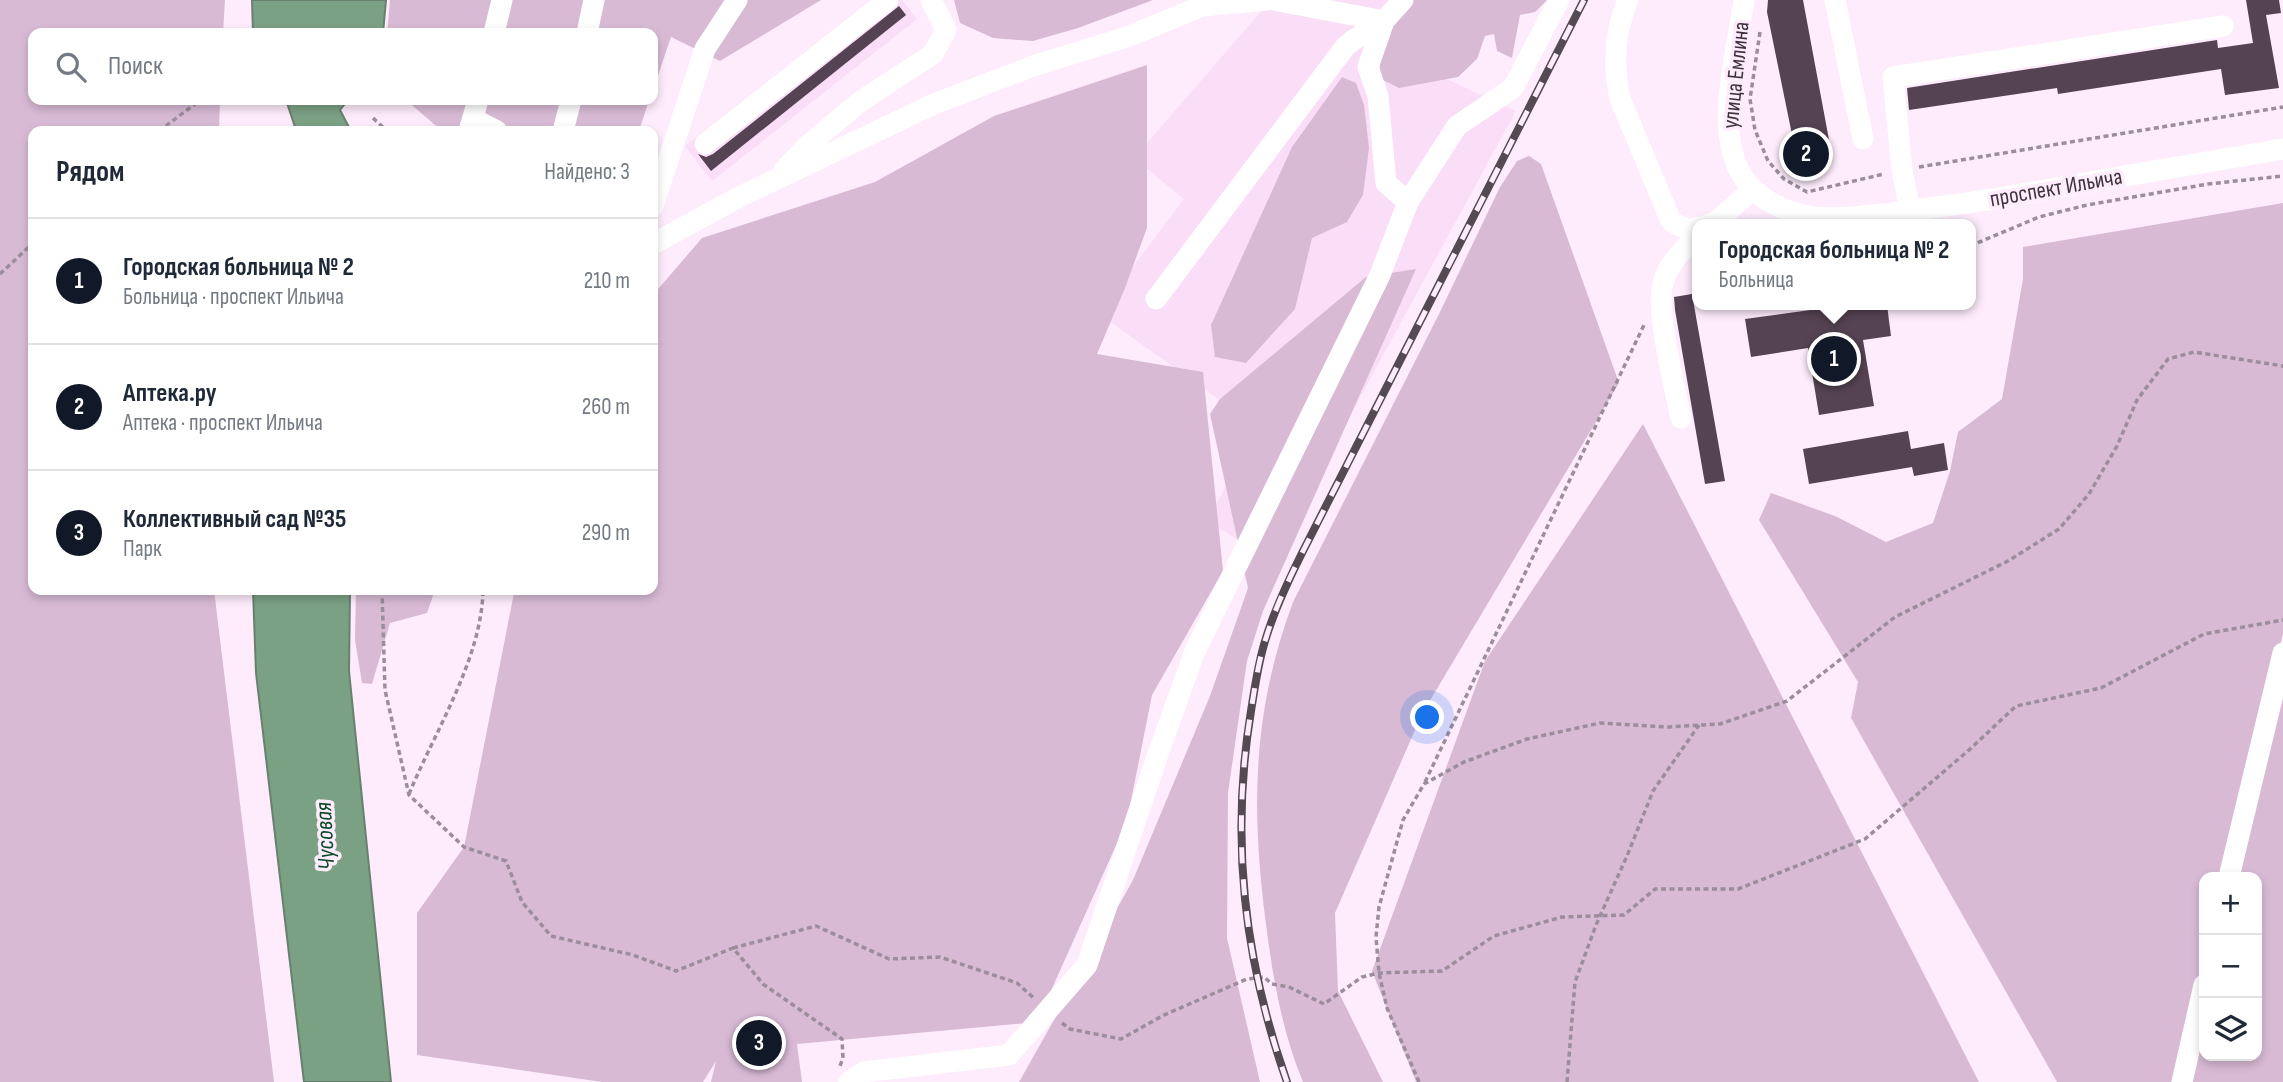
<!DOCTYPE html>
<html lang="ru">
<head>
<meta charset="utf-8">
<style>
	body { margin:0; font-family:"Sofia Sans Condensed",sans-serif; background:#f2f2f3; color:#1f2937 }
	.controls { position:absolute; right:21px; bottom:21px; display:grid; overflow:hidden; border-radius:14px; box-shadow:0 4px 10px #0003 }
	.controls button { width:63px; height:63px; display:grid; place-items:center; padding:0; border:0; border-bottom:2px solid #e0e1e3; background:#fff; color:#1f2937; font:35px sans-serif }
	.you { position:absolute; left:1428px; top:718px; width:24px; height:24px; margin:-18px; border:5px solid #fff; border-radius:50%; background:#1a73e8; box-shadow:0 0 0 10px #1a73e833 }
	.badge { display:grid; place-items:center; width:46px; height:46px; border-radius:50%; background:#111827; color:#fff; font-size:23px; font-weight:700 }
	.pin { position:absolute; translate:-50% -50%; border:4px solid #fff; box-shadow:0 2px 7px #0006 }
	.popup { position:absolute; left:1692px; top:219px; width:284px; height:91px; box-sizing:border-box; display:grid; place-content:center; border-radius:14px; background:#fff; filter:drop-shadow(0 2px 5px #0005); font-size:23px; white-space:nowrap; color:#747a83 }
	.popup b { font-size:26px; color:#1f2937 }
	.popup::after { content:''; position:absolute; left:50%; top:100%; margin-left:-14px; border:14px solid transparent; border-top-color:#fff }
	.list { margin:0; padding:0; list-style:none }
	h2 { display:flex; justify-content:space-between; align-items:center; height:91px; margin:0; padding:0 28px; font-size:30px }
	h2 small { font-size:23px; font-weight:400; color:#747a83 }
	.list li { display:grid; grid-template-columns:46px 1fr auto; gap:21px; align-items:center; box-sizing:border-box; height:126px; padding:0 28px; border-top:2px solid #e0e1e3 }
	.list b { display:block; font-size:26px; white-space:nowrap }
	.list p { margin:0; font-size:23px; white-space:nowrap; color:#747a83 }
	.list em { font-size:23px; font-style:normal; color:#747a83 }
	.icon { flex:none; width:38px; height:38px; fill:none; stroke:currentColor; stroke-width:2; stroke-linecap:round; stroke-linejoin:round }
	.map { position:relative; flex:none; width:2283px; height:1082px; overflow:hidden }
	.search { position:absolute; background:#fff; box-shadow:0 4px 10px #0003; left:28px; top:28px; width:630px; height:77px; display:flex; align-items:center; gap:18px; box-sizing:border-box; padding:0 24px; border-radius:14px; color:#747a83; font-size:26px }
	.panel { position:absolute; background:#fff; box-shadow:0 4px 10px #0003; left:28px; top:126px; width:630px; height:469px; border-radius:14px }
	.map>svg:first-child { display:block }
	.built { fill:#faddf7 }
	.green { fill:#d8bad5 }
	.water { fill:#7ba185; stroke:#68806f; stroke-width:2 }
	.building { fill:#554353 }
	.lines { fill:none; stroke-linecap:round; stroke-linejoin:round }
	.path { stroke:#9b8d99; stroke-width:3.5; stroke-dasharray:5 3.5; stroke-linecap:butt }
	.minor { stroke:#fff; stroke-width:21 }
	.rail-casing { stroke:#544a53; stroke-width:8 }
	.rail { stroke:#feecfc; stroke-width:5; stroke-dasharray:16; stroke-linecap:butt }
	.labels { text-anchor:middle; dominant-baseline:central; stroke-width:7; stroke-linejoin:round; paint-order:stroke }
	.street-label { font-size:23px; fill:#3c333b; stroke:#feecfc }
	.water-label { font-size:24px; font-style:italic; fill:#054925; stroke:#feecfc }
</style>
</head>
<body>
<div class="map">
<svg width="2283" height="1082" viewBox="0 0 2283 1082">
	<rect width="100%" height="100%" fill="#feecfc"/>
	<path class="built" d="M871,0H902L917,19L712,181L685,146Z
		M1271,0H1408L1387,52L1516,111L1271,561L1207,520L1259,428L1098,313L1184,199L1134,158Z"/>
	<path class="green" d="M0,0H225L223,33H33V100H220L219,131H33V590H214L274,1082H0Z
		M390,0H821L720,61L671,37L653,90V33H387Z
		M954,0H1153L1078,28L1033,41L993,38L960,23Z
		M1413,0H1547L1535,12L1520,15L1512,58L1497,51L1494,34L1485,36L1477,59L1458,77L1399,88L1381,79L1379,58L1389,25Z
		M1147,65V228L1125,288L1097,354L1203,372L1223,571L1152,695L1127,821L1037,1022L797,1044L802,1082H711L716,1061L703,1082H602L417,1055V913L464,847L514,593L520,590H653V295L702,238L875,182L994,116Z
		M1342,77L1356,83L1364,105L1369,148L1363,195L1347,222L1312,238L1295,309L1246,363L1215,357L1211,325L1292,147Z
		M406,100H649L639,131H442Z
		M1529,156L1541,164L1619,383L1422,714L1335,913L1338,991L1383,1082H1303C1283,1034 1274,984 1267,932C1251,814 1251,715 1293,602L1439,314L1500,187L1517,161Z
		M2283,203V633L2224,877H2204V961L2175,1082H2057L1851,718L1858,682L1759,520L1771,493L1835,516L1886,542L1933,523L1950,471L1958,432L2002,399L2023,279V247Z
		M1416,269L1263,611L1247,661L1228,793L1227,938L1260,1082H1019L1133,880L1210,696L1248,588L1210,414L1220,399L1366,277Z
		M1643,424L1979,1082H1416L1372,971L1485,661Z
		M356,590H435L427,613L390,623L372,684L362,683L355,640Z
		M2283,675V1082H2189L2204,1018V1056H2257V877H2237Z"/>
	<path class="water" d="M252,0H386L383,33H253Z
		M286,100H348L340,110L351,131H293L296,130Z
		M253,590H350L349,671L391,1082H304L256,673Z"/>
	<path class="building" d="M1768,0H1803L1832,156L1798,164L1767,12Z
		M2246,0H2279L2281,13L2266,15L2279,88L2225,95L2221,69L2058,94L2057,88L1909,110L1907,88L2217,40L2218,48L2253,43Z
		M899,6L906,15L711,171L698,154L706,157L713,154Z
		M1692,294L1725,481L1705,484L1675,310L1674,297Z
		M1846,305H1887L1891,336L1863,340L1874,406L1819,415L1808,348L1751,357L1745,319Z
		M1908,431L1911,449L1944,443L1948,470L1914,476L1912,467L1809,484L1803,449Z"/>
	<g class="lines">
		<path class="path" d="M1760,32L1750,99L1755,130L1768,161L1784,179L1807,192L1884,174
			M373,118L387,131
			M159,131L199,101L226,100
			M1919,167L2283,107
			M1970,246L2039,217L2087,205L2208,184L2283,176
			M0,274L33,243
			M382,590L385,690L409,795L464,847L506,861L522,902L551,936L633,955L676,971L733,948L763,984L842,1039L843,1058L840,1066
			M1425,782L1644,325
			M409,794C435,731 482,658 483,590
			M733,948L816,926L889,959L940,957L1017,983L1035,999
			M1062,1023L1070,1029L1121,1039L1164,1015L1247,979L1264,977L1272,984L1289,987L1324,1004L1362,977L1379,973L1442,971L1494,936L1562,917L1624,915L1655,889H1738L1865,839L1969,750L2016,706L2101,688L2204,634L2283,620
			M1419,1082L1387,1008L1379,973L1376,937L1379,907L1403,820L1424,784L1464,762L1527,739L1600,723L1669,727L1720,724L1787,701L1895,617L2008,561L2059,529L2089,494L2117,446L2137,400L2168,359L2194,352L2283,366
			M1567,1082L1575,982L1596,925L1627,856L1653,791L1699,725"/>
		<path class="minor" d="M1273,0L1384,21L1403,0
			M1628,0C1614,32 1613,65 1620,99L1671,221L1688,230L1698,227
			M1744,0C1737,51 1715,126 1740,172C1755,199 1785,213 1815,217C1838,220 1861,216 1884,214C1923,209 1961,204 2000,198C2094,181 2189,165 2283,149
			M1835,0L1863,139
			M1384,21L1368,67L1378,96L1386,183L1408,202
			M494,33L502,0
			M587,33L594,0
			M474,119L497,131
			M469,131L478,100
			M563,131L571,100
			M705,144L888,0
			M784,170L807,146L861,101L933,54L946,30L931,0
			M653,206L705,49L737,0
			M1910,211L1902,170L1893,77L2223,26
			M1709,224L1716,222L1753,189
			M653,244L739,197L934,104L1036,65L1127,37L1202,6L1267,0
			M1156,299L1345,47L1352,41L1384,21
			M1681,418C1675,389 1655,309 1663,283C1669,263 1682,250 1698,236
			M2229,877L2283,653
			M849,1082L864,1072L1009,1055L1087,965L1158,754L1195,651L1380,275L1408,202L1457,126L1513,88L1559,0
			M2182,1082L2204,985"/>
		<defs>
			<path id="rail" d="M1287,1082C1244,960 1230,839 1251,711C1255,687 1258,662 1266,638C1275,608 1289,579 1303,551L1584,0"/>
		</defs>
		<use href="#rail" class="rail-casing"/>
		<use href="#rail" class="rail"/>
	</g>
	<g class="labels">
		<g class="street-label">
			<text transform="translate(1736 75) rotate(-84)">улица Емлина</text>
			<text transform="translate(2056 188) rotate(-10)">проспект Ильича</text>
		</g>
		<g class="water-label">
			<text transform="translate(325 836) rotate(-93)">Чусовая</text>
		</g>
	</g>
</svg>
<div class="controls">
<button>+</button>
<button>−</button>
<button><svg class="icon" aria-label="layers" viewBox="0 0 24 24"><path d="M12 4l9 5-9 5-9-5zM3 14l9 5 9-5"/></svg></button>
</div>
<div class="you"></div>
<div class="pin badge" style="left:1834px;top:359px">1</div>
<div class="popup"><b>Городская больница № 2</b>Больница</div>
<div class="pin badge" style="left:1806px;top:154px">2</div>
<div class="pin badge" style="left:759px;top:1043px">3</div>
<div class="search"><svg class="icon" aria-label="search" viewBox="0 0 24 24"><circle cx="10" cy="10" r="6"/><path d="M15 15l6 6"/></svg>Поиск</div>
<section class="panel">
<h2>Рядом<small>Найдено: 3</small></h2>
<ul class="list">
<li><span class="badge">1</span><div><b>Городская больница № 2</b><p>Больница · проспект Ильича</p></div><em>210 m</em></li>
<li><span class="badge">2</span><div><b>Аптека.ру</b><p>Аптека · проспект Ильича</p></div><em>260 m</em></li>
<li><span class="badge">3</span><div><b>Коллективный сад №35</b><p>Парк</p></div><em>290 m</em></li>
</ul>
</section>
</div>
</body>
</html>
